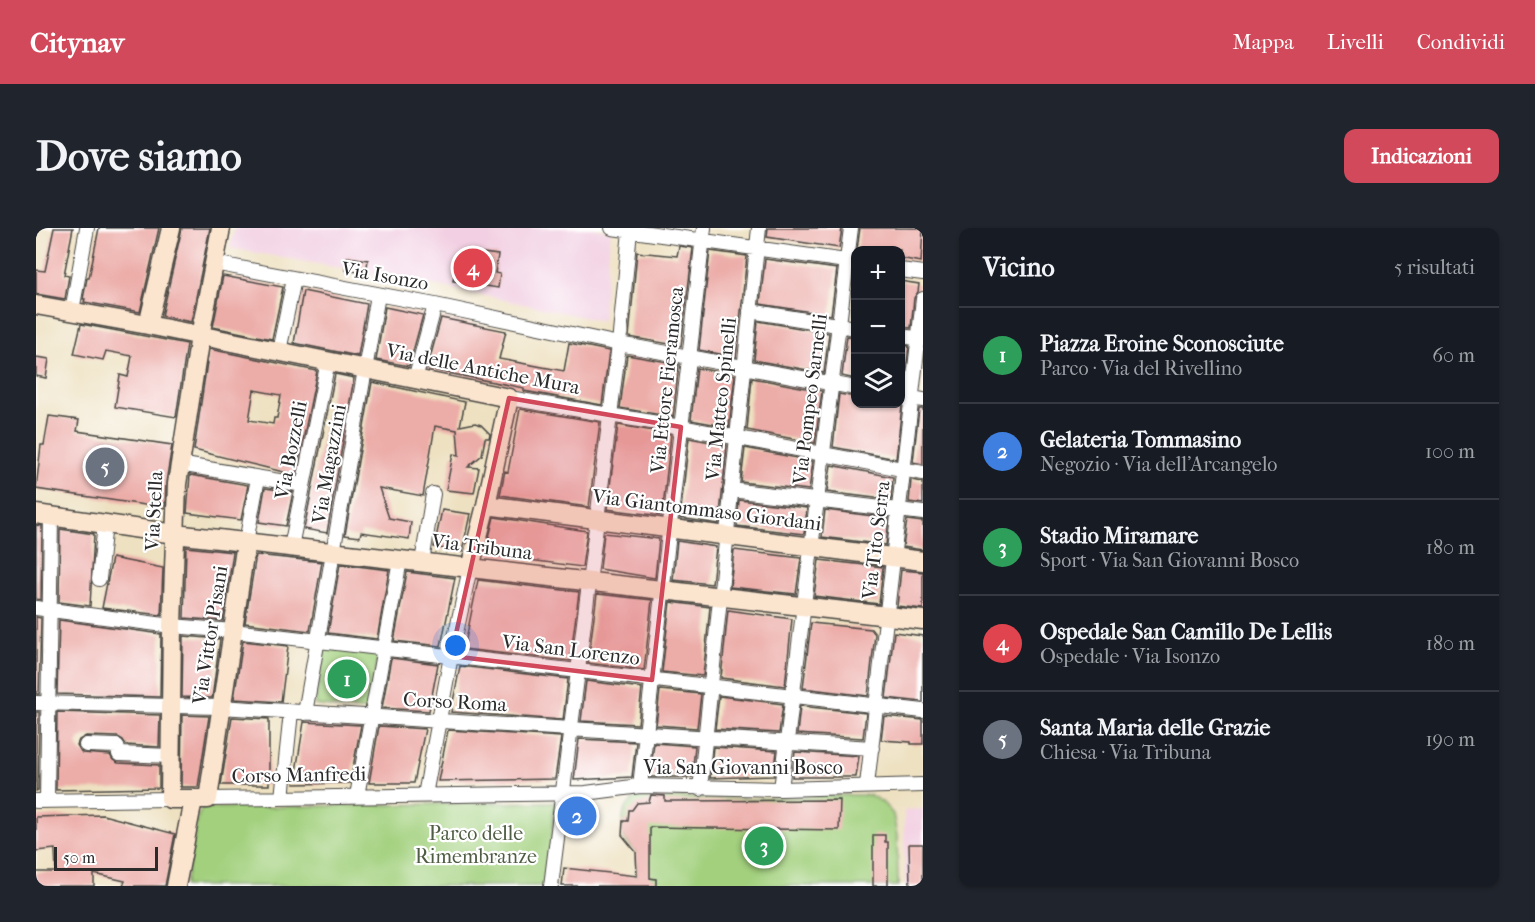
<!DOCTYPE html>
<html lang="it">
<head>
<meta charset="utf-8">
<style>
	body { margin:0; font-family:"IM FELL French Canon",serif; background:#20242c; color:#f1f3f6 }
	.controls { position:absolute; right:18px; top:18px; display:grid; overflow:hidden; border-radius:12px; box-shadow:0 2px 4px #0004 }
	.controls button { width:54px; height:54px; display:grid; place-items:center; padding:0; border:0; border-bottom:2px solid #363941; background:#171b24; color:#f1f3f6; font:30px sans-serif }
	.scale { position:absolute; left:18px; bottom:15px; width:104px; box-sizing:border-box; padding-left:6px; border:3px solid #2b2b2b; border-top:0; font-size:16px; line-height:21px; white-space:nowrap; color:#2b2b2b; -webkit-text-stroke:4px #fff; paint-order:stroke }
	.you { position:absolute; left:420px; top:418px; width:21px; height:21px; margin:-15px; border:4px solid #fff; border-radius:50%; background:#1a73e8; box-shadow:0 0 0 9px #1a73e833 }
	.badge { display:grid; place-items:center; width:39px; height:39px; border-radius:50%; background:#d1495b; color:#fff; font-size:20px; font-weight:700 }
	.pin { position:absolute; translate:-50% -50%; border:3px solid #fff; box-shadow:0 2px 6px #0006 }
	.list { margin:0; padding:0; list-style:none }
	h2 { display:flex; justify-content:space-between; align-items:center; height:78px; margin:0; padding:0 24px; font-size:26px }
	h2 small { font-size:20px; font-weight:400; color:#9ea1a6 }
	.list li { display:grid; grid-template-columns:39px 1fr auto; gap:18px; align-items:center; box-sizing:border-box; height:96px; padding:0 24px; border-top:2px solid #363941 }
	.list b { display:block; font-size:22px; white-space:nowrap }
	.list p { margin:0; font-size:20px; white-space:nowrap; color:#9ea1a6 }
	.list em { font-size:20px; font-style:normal; color:#9ea1a6 }
	.icon { flex:none; width:33px; height:33px; fill:none; stroke:currentColor; stroke-width:2; stroke-linecap:round; stroke-linejoin:round }
	.map { position:relative; flex:none; width:887px; height:658px; overflow:hidden; border-radius:12px }
	header { display:flex; align-items:center; gap:36px; box-sizing:border-box; height:84px; padding:0 30px; background:#d1495b; color:#fff }
	header strong { font-size:28px }
	nav { display:flex; gap:33px; margin-inline-start:auto; font-size:21px }
	.intro { display:flex; align-items:center; justify-content:space-between; box-sizing:border-box; height:144px; padding:0 36px }
	h1 { margin:0; font-size:42px }
	.button { padding:15px 27px; border-radius:12px; background:#d1495b; color:#fff; font-size:21px; font-weight:700 }
	main { display:flex; gap:36px; padding:0 36px }
	aside { flex:1; background:#171b24; border-radius:12px; box-shadow:0 2px 4px #0004 }
	.map>svg:first-child { display:block }
	.built { fill:#f2cfe2 }
	.green { fill:#a2d07d; stroke:#667e54; stroke-width:1.5 }
	.building { fill:#ecaca7; fill-rule:evenodd }
	.lines { fill:none; stroke-linecap:round; stroke-linejoin:round }
	.street-casing { stroke:#484642; stroke-width:16 }
	.secondary-casing { stroke:#484642; stroke-width:21 }
	.street { stroke:#fff; stroke-width:14 }
	.secondary { stroke:#fbe5cf; stroke-width:18 }
	.marked { fill:#d1495b; fill-opacity:0.2; stroke:#d1495b; stroke-width:4.5; stroke-linejoin:round }
	.labels { text-anchor:middle; dominant-baseline:central; stroke-width:4.5; stroke-linejoin:round; paint-order:stroke }
	.street-label { font-size:20px; fill:#2b2b2b; stroke:#fff }
	.park-label { font-size:20px; fill:#4f5d44; stroke:#fff }
</style>
</head>
<body>
<header>
<strong>Citynav</strong>
<nav><a>Mappa</a><a>Livelli</a><a>Condividi</a></nav>
</header>
<div class="intro"><h1>Dove siamo</h1><a class="button">Indicazioni</a></div>
<main>
<div class="map">
<svg width="887" height="658" viewBox="0 0 887 658">
	<rect width="100%" height="100%" fill="#fff"/>
	<filter id="ink" filterUnits="userSpaceOnUse"><feTurbulence type="fractalNoise" baseFrequency=".0167" numOctaves="2"/><feDisplacementMap in="SourceGraphic" scale="12" xChannelSelector="R" yChannelSelector="G"/><feConvolveMatrix kernelMatrix="1 2 1 2 8 2 1 2 1" color-interpolation-filters="sRGB"/></filter>
	<filter id="wash" filterUnits="userSpaceOnUse"><feTurbulence type="fractalNoise" baseFrequency=".008" numOctaves="4" result="noise"/><feDisplacementMap in="SourceGraphic" scale="24" xChannelSelector="R" yChannelSelector="G"/><feGaussianBlur stdDeviation="1.35" result="paint"/><feColorMatrix in="noise" values="0 0 0 0 0 0 0 0 0 0 0 0 0 0 0 0 0 1.4 0 .05"/><feComposite in="paint" operator="in"/></filter>
	<g filter="url(#wash)">
		<rect width="100%" height="100%" fill="#eee1c1"/>
		<path class="built" d="M199,0H552L575,3L566,93L412,60L194,20Z
			M887,581V658H869L868,582Z"/>
		<path class="green" d="M289,418L343,425L332,483L279,477Z
			M816,567H834L846,574L857,586L861,608L862,658H600L601,626L587,610C586,590 584,582 601,569L714,571Z
			M520,574L510,658H149L162,588L166,580Z"/>
		<g id="blocks">
			<path class="building" d="M18,0H37L28,47L33,48L29,71L0,66V42L9,43Z
				M63,0H123L104,84L48,74L49,71H47L51,50H53Z
				M146,0H174L155,94L126,88Z
				M732,0H806L803,20L731,9Z
				M824,0H887L885,34L864,30V22H821Z
				M643,18L657,20L645,118L593,109L601,24L641,28Z
				M674,23L711,28L700,129L663,122Z
				M439,24L462,27L459,45L464,46L462,60L417,53L420,36L437,39Z
				M311,29L332,32L330,45L309,42Z
				M729,31L801,41L795,87L724,76Z
				M187,48L247,59L236,111L177,99Z
				M864,53L883,56L882,64L878,70L875,100L864,99Z
				M267,63L331,76L322,128L258,115Z
				M349,79L387,87L373,138L340,132Z
				M405,90L470,103L463,131L528,143L533,115L573,123L566,177L488,163V160L391,141Z
				M722,93L793,105L788,145L718,132Z
				M45,96L151,116L140,189L79,179L84,147L92,149L96,128L70,123L67,132L38,126Z
				M811,108L819,109V151L806,148Z
				M864,117L873,118L868,160L864,159Z
				M173,121L281,143L260,247L158,222ZM218,162L245,167L241,190H238L237,196L213,192Z
				M591,127L643,136L637,189L584,180Z
				M0,129L13,131L10,150L0,148Z
				M661,140L699,147L693,199L655,192Z
				M299,146L318,150L291,305L268,301Z
				M716,150L786,163L779,215L711,202Z
				M336,154L429,174L424,198L439,195L445,197L454,206L453,210H449L446,227L432,239L443,240L438,265L410,262L417,226L423,227L421,202L399,198L387,268L343,260L353,290L375,294L373,311L325,304L324,309L309,307Z
				M803,166L819,169V176H859L866,177L860,231L797,219Z
				M484,181L564,194L553,279L464,267L469,243L472,244Z
				M883,181H887V236L877,234Z
				M13,188L43,192L41,203L136,217L130,254L129,280L0,261L5,217H8Z
				M582,197L635,206L626,288L571,281Z
				M653,210L691,217L683,296L644,290Z
				M709,220L777,233L773,262L705,254Z
				M795,237L857,249L855,272L791,264Z
				M154,247L212,257L205,292L151,285Z
				M875,252L887,254V276L873,274Z
				M229,260L257,264L250,298L223,294Z
				M703,272L771,280L768,306L701,298Z
				M406,282L434,286L426,324L398,319Z
				M789,282L853,290L850,317L786,309Z
				M458,289L551,303L546,339L449,326Z
				M871,292L887,294V322L867,319Z
				M0,297L6,298L5,372L0,371Z
				M24,301L58,306L54,378L23,374Z
				M568,305L623,311L619,350L564,341Z
				M641,313L680,319L676,356L637,352Z
				M150,319L197,324L187,393L148,390Z
				M698,322L765,330L760,366L694,359Z
				M220,327L286,334L274,403L209,395Z
				M76,330L127,340L125,387L66,380Z
				M783,332L847,339L843,376L778,368Z
				M304,336L353,342L341,411L292,405Z
				M865,342L887,344V381L861,378Z
				M371,344L419,350L405,418L358,413Z
				M442,352L543,364L534,433L428,421Z
				M561,366L616,372L608,442L552,435Z
				M634,374L674,379L667,448L626,444Z
				M692,382L756,391L749,458L685,450Z
				M0,389L5,390L3,466H0Z
				M23,392L125,406L124,469L21,466Z
				M775,395L835,401L839,406L832,468L767,460Z
				M858,404L887,408V474L850,470Z
				M147,408L184,411L176,470L146,469Z
				M207,413L252,418L245,474L198,471Z
				M355,430L402,436L393,483L346,480Z
				M424,438L532,451L527,492L415,484Z
				M550,453L606,460L602,496L545,493Z
				M624,462L665,466L661,500L620,497Z
				M683,468L747,476L743,505L679,501Z
				M764,478L830,485L827,510L761,506Z
				M0,484H3L2,562L0,563Z
				M21,484L124,487L123,519L90,517L87,512L82,509L50,508L43,512L41,517L46,525L74,527L77,532L82,535L123,537V560L20,562Z
				M146,487L173,488L162,559H145Z
				M848,488L887,492V516H875V514L845,512Z
				M196,489L233,491V557H185Z
				M268,494L325,497L314,555L258,556Z
				M343,498L389,501L378,555H333Z
				M412,502L525,509L519,551L402,553Z
				M543,511L600,514L596,549L538,552Z
				M618,515L659,518L656,549H614Z
				M677,519L741,523L738,548L674,550Z
				M759,524L823,528L820,549H756Z
				M615,567L629,568V573H638L804,572L803,602L614,599V650L620,651V658H526L528,640L601,648L600,624L586,607L587,593H592L593,582H596L601,575L613,574Z
				M535,580L552,582L550,593L533,592Z
				M67,587L139,606L129,658H87L89,653L58,646V658H0V644H20L19,621L0,623V589Z
				M837,607H849V614H852V658H837Z
				M873,616H887V658H874Z"/>
		</g>
	</g>
	<g filter="url(#ink)">
		<use href="#blocks" fill-opacity="0" stroke="#484642" stroke-width="1.5"/>
		<g class="lines">
			<defs>
				<path id="street" d="M576,0L817,34
					M178,35L399,77L583,116L820,160
					M864,42L887,45
					M36,83L51,0
					M714,83L820,100
					M864,108L887,111
					M243,123L258,51
					M379,151L399,77
					M864,168L887,172
					M473,170L645,199L887,245
					M143,236L267,257
					M695,262L887,285
					M210,314L222,250
					M255,319L292,133
					M386,334L397,266
					M63,351L69,296
					M0,380L136,398L197,403L887,483
					M0,475L185,479L836,520
					M269,485L342,67
					M50,517L81,518L83,526L135,528
					M831,557L887,71
					M604,558L668,0
					M664,561L723,0
					M745,561L815,0
					M389,567L415,428L434,340
					M321,568L364,332
					M246,570L255,484
					M172,571L550,565L604,558L745,561L887,557
					M0,573L134,571
					M11,573L15,288
					M515,658L583,116L594,3"/>
				<path id="secondary" d="M185,0L164,108L141,256L136,398L134,571H172L210,314
					M0,77L112,97L473,170L450,277L434,340
					M112,97L135,0
					M450,277L887,333
					M0,286L139,306L887,392
					M140,658L157,572"/>
			</defs>
			<use href="#street" class="street-casing"/>
			<use href="#secondary" class="secondary-casing"/>
			<use href="#street" class="street"/>
			<use href="#secondary" class="secondary"/>
		</g>
	</g>
	<path class="marked" d="M473,170L645,199L616,452L415,428Z"/>
	<g class="labels">
		<g class="street-label">
			<text transform="translate(349 48) rotate(10)">Via Isonzo</text>
			<text transform="translate(447 141) rotate(11)">Via delle Antiche Mura</text>
			<text transform="translate(631 152) rotate(-84)">Via Ettore Fieramosca</text>
			<text transform="translate(685 171) rotate(-84)">Via Matteo Spinelli</text>
			<text transform="translate(774 171) rotate(-83)">Via Pompeo Sarnelli</text>
			<text transform="translate(255 222) rotate(-79)">Via Bozzelli</text>
			<text transform="translate(293 236) rotate(-80)">Via Magazzini</text>
			<text transform="translate(671 282) rotate(7)">Via Giantommaso Giordani</text>
			<text transform="translate(118 283) rotate(-87)">Via Stella</text>
			<text transform="translate(840 312) rotate(-83)">Via Tito Serra</text>
			<text transform="translate(446 319) rotate(7)">Via Tribuna</text>
			<text transform="translate(174 407) rotate(-81)">Via Vittor Pisani</text>
			<text transform="translate(535 422) rotate(7)">Via San Lorenzo</text>
			<text transform="translate(419 474) rotate(3)">Corso Roma</text>
			<text x="707" y="539">Via San Giovanni Bosco</text>
			<text transform="translate(263 547) rotate(-1)">Corso Manfredi</text>
		</g>
		<g class="park-label">
			<text x="440" y="605">Parco delle<tspan x="440" dy="23">Rimembranze</tspan></text>
		</g>
	</g>
</svg>
<div class="controls">
<button>+</button>
<button>−</button>
<button><svg class="icon" aria-label="layers" viewBox="0 0 24 24"><path d="M12 4l9 5-9 5-9-5zM3 14l9 5 9-5"/></svg></button>
</div>
<div class="scale">50 m</div>
<div class="you"></div>
<div class="pin badge" style="left:311px;top:451px;background:#2e9e5b">1</div>
<div class="pin badge" style="left:541px;top:588px;background:#3f7fe0">2</div>
<div class="pin badge" style="left:728px;top:618px;background:#2e9e5b">3</div>
<div class="pin badge" style="left:437px;top:40px;background:#e0444e">4</div>
<div class="pin badge" style="left:69px;top:239px;background:#6b7280">5</div>
</div>
<aside>
<h2>Vicino<small>5 risultati</small></h2>
<ul class="list">
<li><span class="badge" style="background:#2e9e5b">1</span><div><b>Piazza Eroine Sconosciute</b><p>Parco · Via del Rivellino</p></div><em>60 m</em></li>
<li><span class="badge" style="background:#3f7fe0">2</span><div><b>Gelateria Tommasino</b><p>Negozio · Via dell'Arcangelo</p></div><em>100 m</em></li>
<li><span class="badge" style="background:#2e9e5b">3</span><div><b>Stadio Miramare</b><p>Sport · Via San Giovanni Bosco</p></div><em>180 m</em></li>
<li><span class="badge" style="background:#e0444e">4</span><div><b>Ospedale San Camillo De Lellis</b><p>Ospedale · Via Isonzo</p></div><em>180 m</em></li>
<li><span class="badge" style="background:#6b7280">5</span><div><b>Santa Maria delle Grazie</b><p>Chiesa · Via Tribuna</p></div><em>190 m</em></li>
</ul>
</aside>
</main>
</body>
</html>
